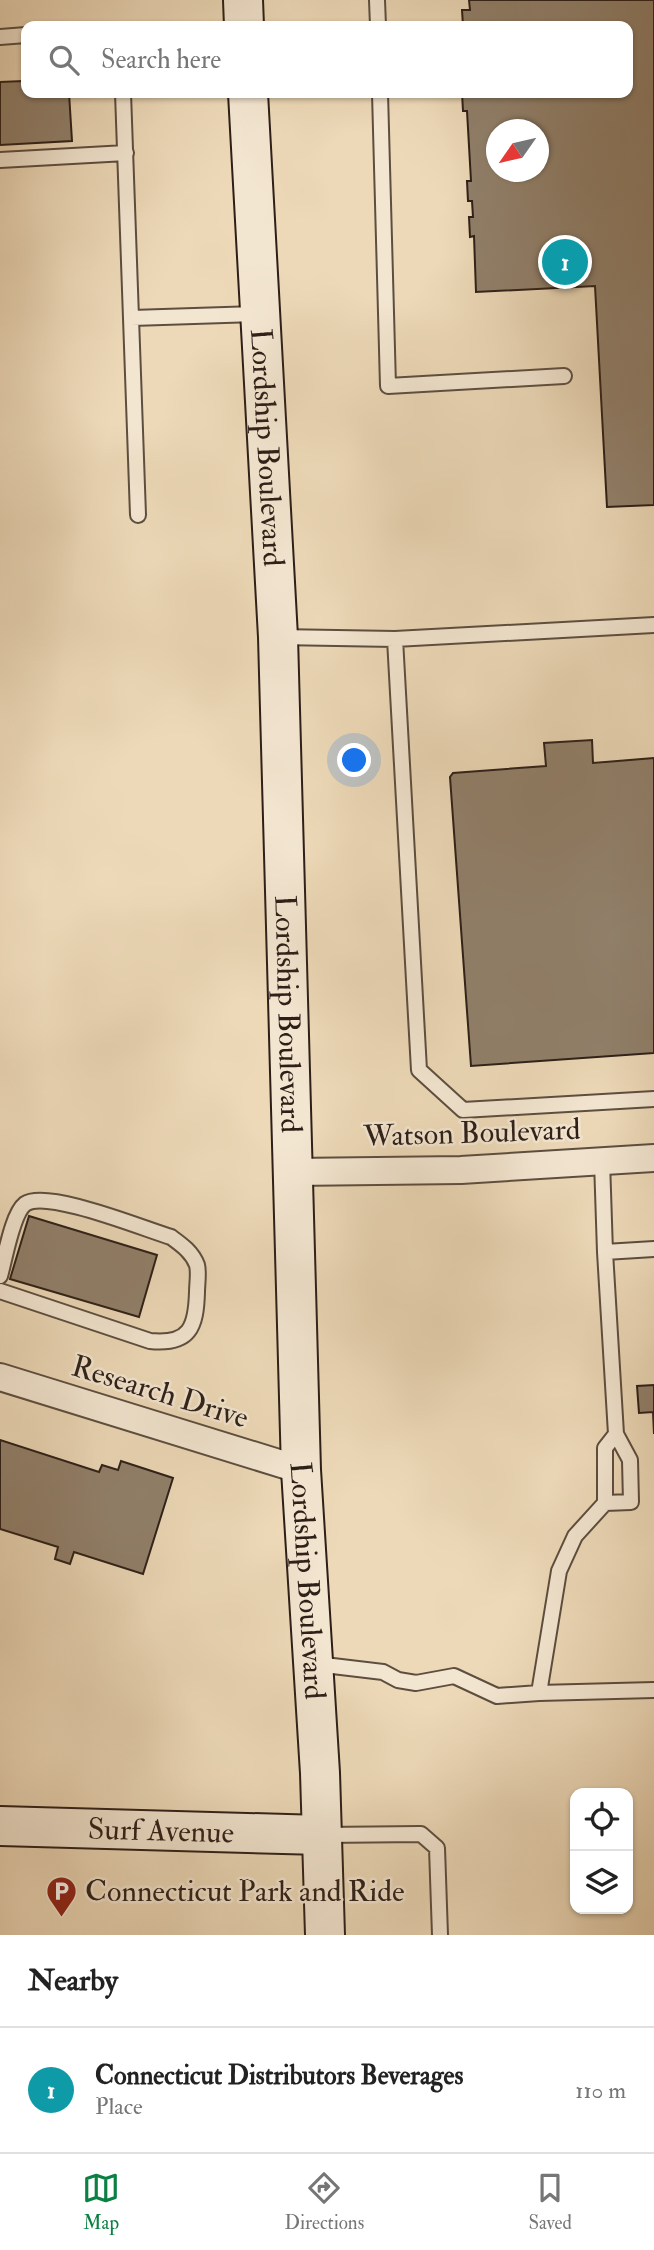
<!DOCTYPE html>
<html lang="en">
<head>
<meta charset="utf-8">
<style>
	body { margin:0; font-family:"IM FELL Double Pica",serif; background:#f2f2f2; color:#222 }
	.controls { position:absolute; right:21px; bottom:21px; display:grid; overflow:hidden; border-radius:14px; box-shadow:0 2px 5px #0004 }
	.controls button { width:63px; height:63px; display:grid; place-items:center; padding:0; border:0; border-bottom:2px solid #e0e0e0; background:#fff; color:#222; font:35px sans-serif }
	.compass { position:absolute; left:486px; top:119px; width:63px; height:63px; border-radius:50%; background:#fff; box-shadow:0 2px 5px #0004; rotate:236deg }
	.you { position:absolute; left:355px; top:761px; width:24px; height:24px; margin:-18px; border:5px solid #fff; border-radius:50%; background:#1a73e8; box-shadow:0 0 0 10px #1a73e833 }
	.badge { display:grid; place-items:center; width:46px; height:46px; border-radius:50%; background:#0b8043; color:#fff; font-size:23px; font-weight:700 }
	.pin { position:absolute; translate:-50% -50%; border:4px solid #fff; box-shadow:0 2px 7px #0006 }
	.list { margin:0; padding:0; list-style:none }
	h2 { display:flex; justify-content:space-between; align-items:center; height:91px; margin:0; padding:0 28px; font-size:30px }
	h2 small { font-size:23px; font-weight:400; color:#767676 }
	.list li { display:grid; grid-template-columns:46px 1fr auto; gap:21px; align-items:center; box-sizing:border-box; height:126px; padding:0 28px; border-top:2px solid #e0e0e0 }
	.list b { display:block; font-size:26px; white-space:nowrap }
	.list p { margin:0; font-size:23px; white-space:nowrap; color:#767676 }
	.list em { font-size:23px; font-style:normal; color:#767676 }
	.icon { flex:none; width:38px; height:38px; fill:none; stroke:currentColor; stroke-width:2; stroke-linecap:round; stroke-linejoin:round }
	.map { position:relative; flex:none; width:654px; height:1935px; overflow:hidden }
	.search { position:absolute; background:#fff; box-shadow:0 2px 5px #0004; left:21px; right:21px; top:21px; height:77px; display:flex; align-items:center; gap:18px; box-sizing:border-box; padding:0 24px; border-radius:14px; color:#767676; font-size:26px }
	.sheet { height:217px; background:#fff }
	nav { display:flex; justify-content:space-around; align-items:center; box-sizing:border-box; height:98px; border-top:2px solid #e0e0e0; background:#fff; font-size:19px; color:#767676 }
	nav a { display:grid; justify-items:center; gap:4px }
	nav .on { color:#0b8043 }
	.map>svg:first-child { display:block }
	.building { fill:#91806b; stroke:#2d1f18; stroke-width:2; fill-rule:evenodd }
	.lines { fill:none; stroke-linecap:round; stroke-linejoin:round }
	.lane-casing { stroke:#5d4e40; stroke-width:18 }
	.street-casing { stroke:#5d4e40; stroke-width:30 }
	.secondary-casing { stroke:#2d1f18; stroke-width:42 }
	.lane { stroke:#f3e6d1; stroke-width:14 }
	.street { stroke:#f3e6d1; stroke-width:26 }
	.secondary { stroke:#f3e6d1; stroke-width:38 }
	.labels { text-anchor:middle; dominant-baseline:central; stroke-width:5; stroke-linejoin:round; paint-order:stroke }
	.street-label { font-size:30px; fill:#2d1f18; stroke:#f3e6d1 }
	.poi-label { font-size:30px; fill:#2d1f18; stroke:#f3e6d1; text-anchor:start }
</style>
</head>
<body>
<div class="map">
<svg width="654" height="1935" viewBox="0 0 654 1935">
	<rect width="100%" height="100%" fill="#edd9b8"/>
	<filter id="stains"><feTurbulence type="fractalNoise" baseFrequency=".00286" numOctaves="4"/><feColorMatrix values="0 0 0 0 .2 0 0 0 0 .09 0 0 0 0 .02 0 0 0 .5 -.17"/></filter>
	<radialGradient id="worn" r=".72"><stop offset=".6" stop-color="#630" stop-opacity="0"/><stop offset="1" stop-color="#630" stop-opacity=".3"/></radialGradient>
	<path class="building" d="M469,0H654V505L607,507L595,286L476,292L474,236L470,237L469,217H473L472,201H468L467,181H471L467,111H463L462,93H628V26H463L462,10H470ZM496,130H538V172H496Z
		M23,81L26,93H69L72,141L0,145V82Z
		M592,740L593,763L654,758V1053L471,1066L450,777L453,773L546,766L544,743Z
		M29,1216L157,1255L139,1317L10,1279Z
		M654,1385V1434L653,1412L639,1413L637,1386Z
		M0,1440L99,1472L102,1465L118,1470L121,1461L173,1478L143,1574L74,1552L70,1564L55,1559L58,1547L0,1529Z"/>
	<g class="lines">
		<defs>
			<path id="lane" d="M377,0L378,26
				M0,37L26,35
				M123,93L138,515
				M380,93L388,386L564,376
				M0,160L126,153
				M132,318L259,314
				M278,637L395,639L654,625
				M395,639L419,1070L463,1110L654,1099
				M602,1161L605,1252L616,1434L630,1460L631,1502L605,1503V1448L616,1434
				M605,1252L654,1249
				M0,1276C5,1259 12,1214 25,1204C47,1189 144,1229 171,1237C182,1245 192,1252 197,1265C199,1273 197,1284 197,1292C196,1327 190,1345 150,1341L0,1291
				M316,1664L383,1672L398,1680L416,1683L454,1676L497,1696L539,1693L654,1690
				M539,1693L559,1571L575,1536L605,1503
				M323,1835L421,1834L437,1848L440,1935"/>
			<path id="street" d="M293,1172L461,1170L654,1158
				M0,1377L301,1470"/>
			<g id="secondary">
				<path d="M243,0L244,26"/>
				<path id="s1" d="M248,93L278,637L301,1470L320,1773L325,1935"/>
				<path id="s2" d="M0,1826L321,1835"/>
			</g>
		</defs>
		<use href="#lane" class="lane-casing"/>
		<use href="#street" class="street-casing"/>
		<use href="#secondary" class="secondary-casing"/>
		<use href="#lane" class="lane"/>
		<use href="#street" class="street"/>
		<use href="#secondary" class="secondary"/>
	</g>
	<defs>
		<symbol id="parking-pin" viewBox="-11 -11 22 30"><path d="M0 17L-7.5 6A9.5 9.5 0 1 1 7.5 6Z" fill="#8f2418" stroke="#f3e6d1"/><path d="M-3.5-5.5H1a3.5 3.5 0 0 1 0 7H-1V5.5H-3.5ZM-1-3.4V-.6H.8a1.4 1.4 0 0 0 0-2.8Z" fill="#fff"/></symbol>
	</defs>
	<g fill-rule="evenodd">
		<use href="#parking-pin" x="44" y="1874" width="35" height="47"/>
	</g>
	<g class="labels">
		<g class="street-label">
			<text stroke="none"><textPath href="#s1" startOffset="355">Lordship Boulevard</textPath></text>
			<text stroke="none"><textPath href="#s1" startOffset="922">Lordship Boulevard</textPath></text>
			<text transform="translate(472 1133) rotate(-2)">Watson Boulevard</text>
			<text transform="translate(160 1392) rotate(17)">Research Drive</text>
			<text stroke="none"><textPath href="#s1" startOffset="1489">Lordship Boulevard</textPath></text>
			<text stroke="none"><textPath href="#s2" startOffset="161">Surf Avenue</textPath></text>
		</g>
		<g class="poi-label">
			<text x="85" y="1891">Connecticut Park and Ride</text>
		</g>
	</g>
	<rect width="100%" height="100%" filter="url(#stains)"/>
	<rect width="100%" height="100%" fill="url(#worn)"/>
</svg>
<div class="controls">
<button><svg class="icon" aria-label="locate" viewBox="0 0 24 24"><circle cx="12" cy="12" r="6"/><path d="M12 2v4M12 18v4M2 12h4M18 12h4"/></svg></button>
<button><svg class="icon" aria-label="layers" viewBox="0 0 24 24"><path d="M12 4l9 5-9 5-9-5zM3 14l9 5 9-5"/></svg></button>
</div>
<svg class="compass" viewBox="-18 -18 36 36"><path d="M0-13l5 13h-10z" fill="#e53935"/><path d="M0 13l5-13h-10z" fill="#767676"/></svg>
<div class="you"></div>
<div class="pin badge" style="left:565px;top:262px;background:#0f9aa8">1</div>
<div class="search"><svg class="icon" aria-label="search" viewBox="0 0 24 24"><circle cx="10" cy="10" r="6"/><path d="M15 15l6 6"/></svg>Search here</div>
</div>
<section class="sheet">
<h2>Nearby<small></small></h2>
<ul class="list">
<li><span class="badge" style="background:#0f9aa8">1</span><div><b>Connecticut Distributors Beverages</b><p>Place</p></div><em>110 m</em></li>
</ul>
</section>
<nav>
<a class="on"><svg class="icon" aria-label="map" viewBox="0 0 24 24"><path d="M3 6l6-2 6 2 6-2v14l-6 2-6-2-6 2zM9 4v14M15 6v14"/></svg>Map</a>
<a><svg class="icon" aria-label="directions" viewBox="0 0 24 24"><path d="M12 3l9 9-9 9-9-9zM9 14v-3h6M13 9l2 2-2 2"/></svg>Directions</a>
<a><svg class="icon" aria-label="saved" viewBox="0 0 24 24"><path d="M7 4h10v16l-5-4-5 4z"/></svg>Saved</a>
</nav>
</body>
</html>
